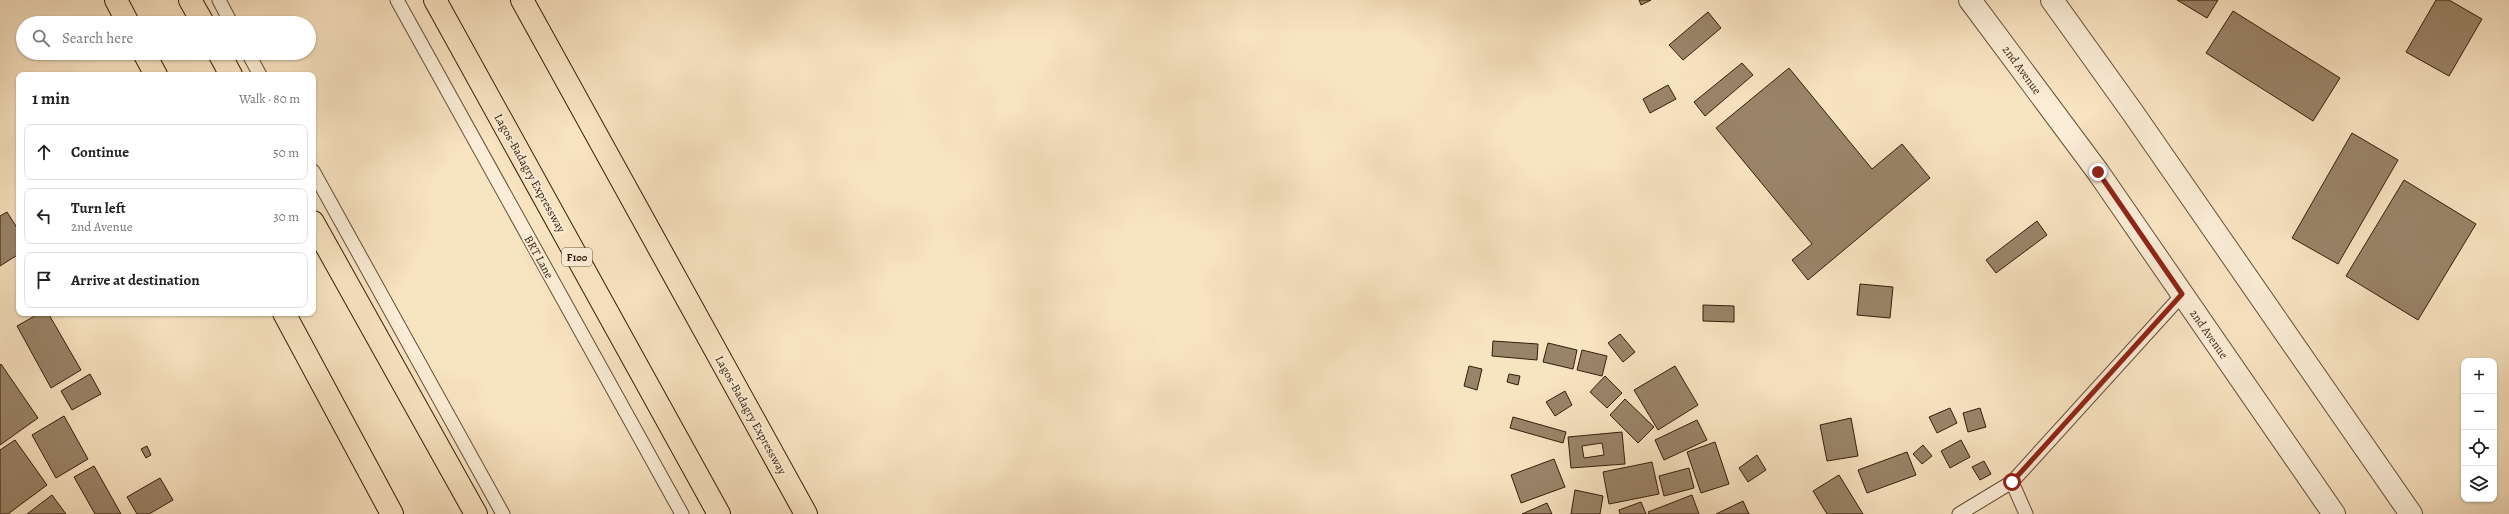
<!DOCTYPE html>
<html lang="en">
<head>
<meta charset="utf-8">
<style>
	body { margin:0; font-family:Alegreya,serif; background:#f2f2f2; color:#222 }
	.controls { position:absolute; right:12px; bottom:12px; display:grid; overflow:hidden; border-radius:8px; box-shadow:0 1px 3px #0004 }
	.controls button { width:36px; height:36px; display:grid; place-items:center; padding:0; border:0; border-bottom:1px solid #e0e0e0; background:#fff; color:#222; font:20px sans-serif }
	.stop { position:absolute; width:12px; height:12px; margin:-9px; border:3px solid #8f2418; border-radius:50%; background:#fff }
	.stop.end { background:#8f2418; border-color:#fff; box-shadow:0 1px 4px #0008 }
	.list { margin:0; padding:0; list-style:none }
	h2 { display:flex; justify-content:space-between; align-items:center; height:52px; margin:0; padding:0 16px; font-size:17px }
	h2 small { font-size:13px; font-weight:400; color:#767676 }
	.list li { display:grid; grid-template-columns:26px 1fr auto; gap:12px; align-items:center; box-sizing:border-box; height:56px; margin:0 8px 8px; padding:0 8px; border:1px solid #e0e0e0; border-radius:8px }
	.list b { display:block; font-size:15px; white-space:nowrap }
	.list p { margin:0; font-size:13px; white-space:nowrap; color:#767676 }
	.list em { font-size:13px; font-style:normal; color:#767676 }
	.icon { flex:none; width:22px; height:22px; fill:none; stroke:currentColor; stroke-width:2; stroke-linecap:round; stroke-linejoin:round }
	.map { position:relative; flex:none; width:2509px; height:514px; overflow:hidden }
	.search { position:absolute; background:#fff; box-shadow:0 1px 3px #0004; left:16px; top:16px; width:300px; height:44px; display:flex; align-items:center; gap:10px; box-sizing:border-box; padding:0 14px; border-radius:22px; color:#767676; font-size:15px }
	.panel { position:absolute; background:#fff; box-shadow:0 1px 3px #0004; left:16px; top:72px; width:300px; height:244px; border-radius:8px }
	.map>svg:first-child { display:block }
	.building { fill:#9a8469; stroke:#331d09; fill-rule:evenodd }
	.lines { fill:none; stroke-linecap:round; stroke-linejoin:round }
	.service-casing { stroke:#644f37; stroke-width:15 }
	.tertiary-casing { stroke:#644f37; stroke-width:24 }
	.primary-casing { stroke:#331d09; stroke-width:24 }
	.motorway-casing { stroke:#331d09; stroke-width:24 }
	.service { stroke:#fbedd7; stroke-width:13 }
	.tertiary { stroke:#fbedd7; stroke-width:22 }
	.primary { stroke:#f9e4c2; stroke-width:22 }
	.motorway { stroke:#f9e4c2; stroke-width:22 }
	.route { stroke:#8f2418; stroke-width:5 }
	.labels { text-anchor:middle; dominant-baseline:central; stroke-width:4; stroke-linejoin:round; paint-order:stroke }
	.shield { fill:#fbedd7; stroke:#6f5b47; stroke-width:1 }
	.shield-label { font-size:11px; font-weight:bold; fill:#331d09 }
	.street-label { font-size:12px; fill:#331d09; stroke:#fbedd7 }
</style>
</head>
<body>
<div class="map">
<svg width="2509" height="514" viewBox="0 0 2509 514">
	<rect width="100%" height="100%" fill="#f9e4c2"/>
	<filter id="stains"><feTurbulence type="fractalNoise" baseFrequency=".005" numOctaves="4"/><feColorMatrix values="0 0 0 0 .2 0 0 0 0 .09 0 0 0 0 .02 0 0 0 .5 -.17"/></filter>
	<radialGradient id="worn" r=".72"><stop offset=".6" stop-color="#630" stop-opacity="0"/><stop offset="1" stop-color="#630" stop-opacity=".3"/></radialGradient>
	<path class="building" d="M1639,0H1651L1641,5Z
		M2177,0H2218L2207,18Z
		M2436,0H2449L2482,19L2449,76L2406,52Z
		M2233,11L2340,78L2313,121L2206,53Z
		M1708,12L1721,28L1683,60L1669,45Z
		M1742,63L1753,75L1705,116L1694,102Z
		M1789,68L1872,169L1902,144L1930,178L1808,280L1792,260L1812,244L1716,128Z
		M1668,85L1676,99L1650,113L1643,99Z
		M2352,133L2398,160L2338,264L2292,238Z
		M2404,180L2476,224L2418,320L2346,276Z
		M7,212L19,231V254L0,266V216Z
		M2037,221L2047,235L1996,273L1986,260Z
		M1860,284L1893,287L1890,318L1857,315Z
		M1703,305L1734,306V322L1703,321Z
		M40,313H48L81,370L51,388L17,326Z
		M1620,334L1635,352L1623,362L1608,343Z
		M1493,341L1538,344L1537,360L1492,356Z
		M1548,343L1577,350L1573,369L1543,362Z
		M1582,350L1607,356L1602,376L1577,370Z
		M1,364L38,418L0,445V365Z
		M1469,366L1482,369L1477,390L1464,386Z
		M1675,366L1698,405L1658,430L1634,390Z
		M90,374L101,394L72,410L61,391Z
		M1509,374L1520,376L1518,385L1507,382Z
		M1605,376L1622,393L1607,408L1590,392Z
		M1565,391L1572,405L1555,416L1546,402Z
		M1625,399L1654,427L1638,443L1610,415Z
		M1950,408L1957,423L1937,433L1929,417Z
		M1980,408L1986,427L1968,432L1963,413Z
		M64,416L88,459L56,478L32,435Z
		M1513,417L1566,432L1563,443L1510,428Z
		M1851,418L1858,456L1827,461L1820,425Z
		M1697,420L1707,440L1664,460L1655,440Z
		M1622,432L1625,464L1571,468L1568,437ZM1602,443L1604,455L1584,458L1582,446Z
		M15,440L47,485L8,514H0V450Z
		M1961,440L1970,457L1950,468L1941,451Z
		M1715,442L1729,484L1701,493L1687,452Z
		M1923,445L1932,456L1922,464L1913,454Z
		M147,446L151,455L146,458L141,449Z
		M1907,452L1916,475L1867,493L1858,470Z
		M1757,455L1766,470L1748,482L1739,468Z
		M1554,459L1565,487L1521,503L1511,475Z
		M1984,461L1991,474L1980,480L1972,467Z
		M1652,462L1659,494L1609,504L1603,472Z
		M94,466L121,514H95L74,477Z
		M1689,468L1694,488L1664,496L1659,476Z
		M1839,475L1863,514H1827L1813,491Z
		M160,478L173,500L149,514H137L127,497Z
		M1575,490L1603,496L1600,514H1571Z
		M52,495L66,514H27Z
		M1692,495L1699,514H1649L1648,512Z
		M1743,501L1749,514H1716Z
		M1641,502L1646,514H1620L1619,510Z
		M1547,503L1552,514H1522Z"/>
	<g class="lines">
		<defs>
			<path id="service" d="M219,0L231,23
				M397,0L682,514
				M248,53L260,75
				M313,171L503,514
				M2012,482L2026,514
				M1959,514L2012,482L2182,295"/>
			<path id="tertiary" d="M1970,0L2098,172L2334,514
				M2052,0L2133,113L2411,514"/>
			<path id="primary" d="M116,0L128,23
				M522,0L806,514
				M144,53L156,75
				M284,313L392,514"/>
			<path id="motorway" d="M190,0L203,23
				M435,0L719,514
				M219,53L231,75
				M313,222L476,514"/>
		</defs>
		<use href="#service" class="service-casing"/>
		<use href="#tertiary" class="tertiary-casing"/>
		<use href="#primary" class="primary-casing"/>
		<use href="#motorway" class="motorway-casing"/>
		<use href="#service" class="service"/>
		<use href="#tertiary" class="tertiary"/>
		<use href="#primary" class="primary"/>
		<use href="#motorway" class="motorway"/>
	</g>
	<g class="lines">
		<path class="route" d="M2012,482L2182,294L2098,172"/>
	</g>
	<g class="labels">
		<rect class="shield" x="562" y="248" width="30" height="18" rx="3"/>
		<g class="shield-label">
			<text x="577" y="257">F100</text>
		</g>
		<g class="street-label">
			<text transform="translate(2022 70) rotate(54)">2nd Avenue</text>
			<text transform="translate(530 173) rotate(61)">Lagos-Badagry Expressway</text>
			<text transform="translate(539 257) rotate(61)">BRT Lane</text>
			<text transform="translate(2209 334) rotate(55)">2nd Avenue</text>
			<text transform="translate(751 415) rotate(61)">Lagos-Badagry Expressway</text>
		</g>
	</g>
	<rect width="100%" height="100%" filter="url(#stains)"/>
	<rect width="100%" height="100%" fill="url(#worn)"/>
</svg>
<div class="controls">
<button>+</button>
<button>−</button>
<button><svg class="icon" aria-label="locate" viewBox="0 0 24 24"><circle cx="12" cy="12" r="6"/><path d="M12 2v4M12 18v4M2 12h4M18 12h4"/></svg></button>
<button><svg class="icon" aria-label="layers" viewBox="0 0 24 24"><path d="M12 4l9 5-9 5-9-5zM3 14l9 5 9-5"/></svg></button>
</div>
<div class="stop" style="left:2012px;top:482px"></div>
<div class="stop end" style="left:2098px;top:172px"></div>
<div class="search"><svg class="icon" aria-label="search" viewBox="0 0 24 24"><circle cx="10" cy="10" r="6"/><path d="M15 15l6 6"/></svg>Search here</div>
<section class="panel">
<h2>1 min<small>Walk · 80 m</small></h2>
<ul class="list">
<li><svg class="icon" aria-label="ahead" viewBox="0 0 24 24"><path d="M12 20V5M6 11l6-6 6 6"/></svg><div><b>Continue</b></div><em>50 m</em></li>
<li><svg class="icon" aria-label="left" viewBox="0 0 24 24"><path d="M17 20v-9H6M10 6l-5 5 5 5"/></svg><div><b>Turn left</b><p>2nd Avenue</p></div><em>30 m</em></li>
<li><svg class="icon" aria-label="arrive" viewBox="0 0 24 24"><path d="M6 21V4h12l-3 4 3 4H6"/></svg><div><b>Arrive at destination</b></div></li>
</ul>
</section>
</div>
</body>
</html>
